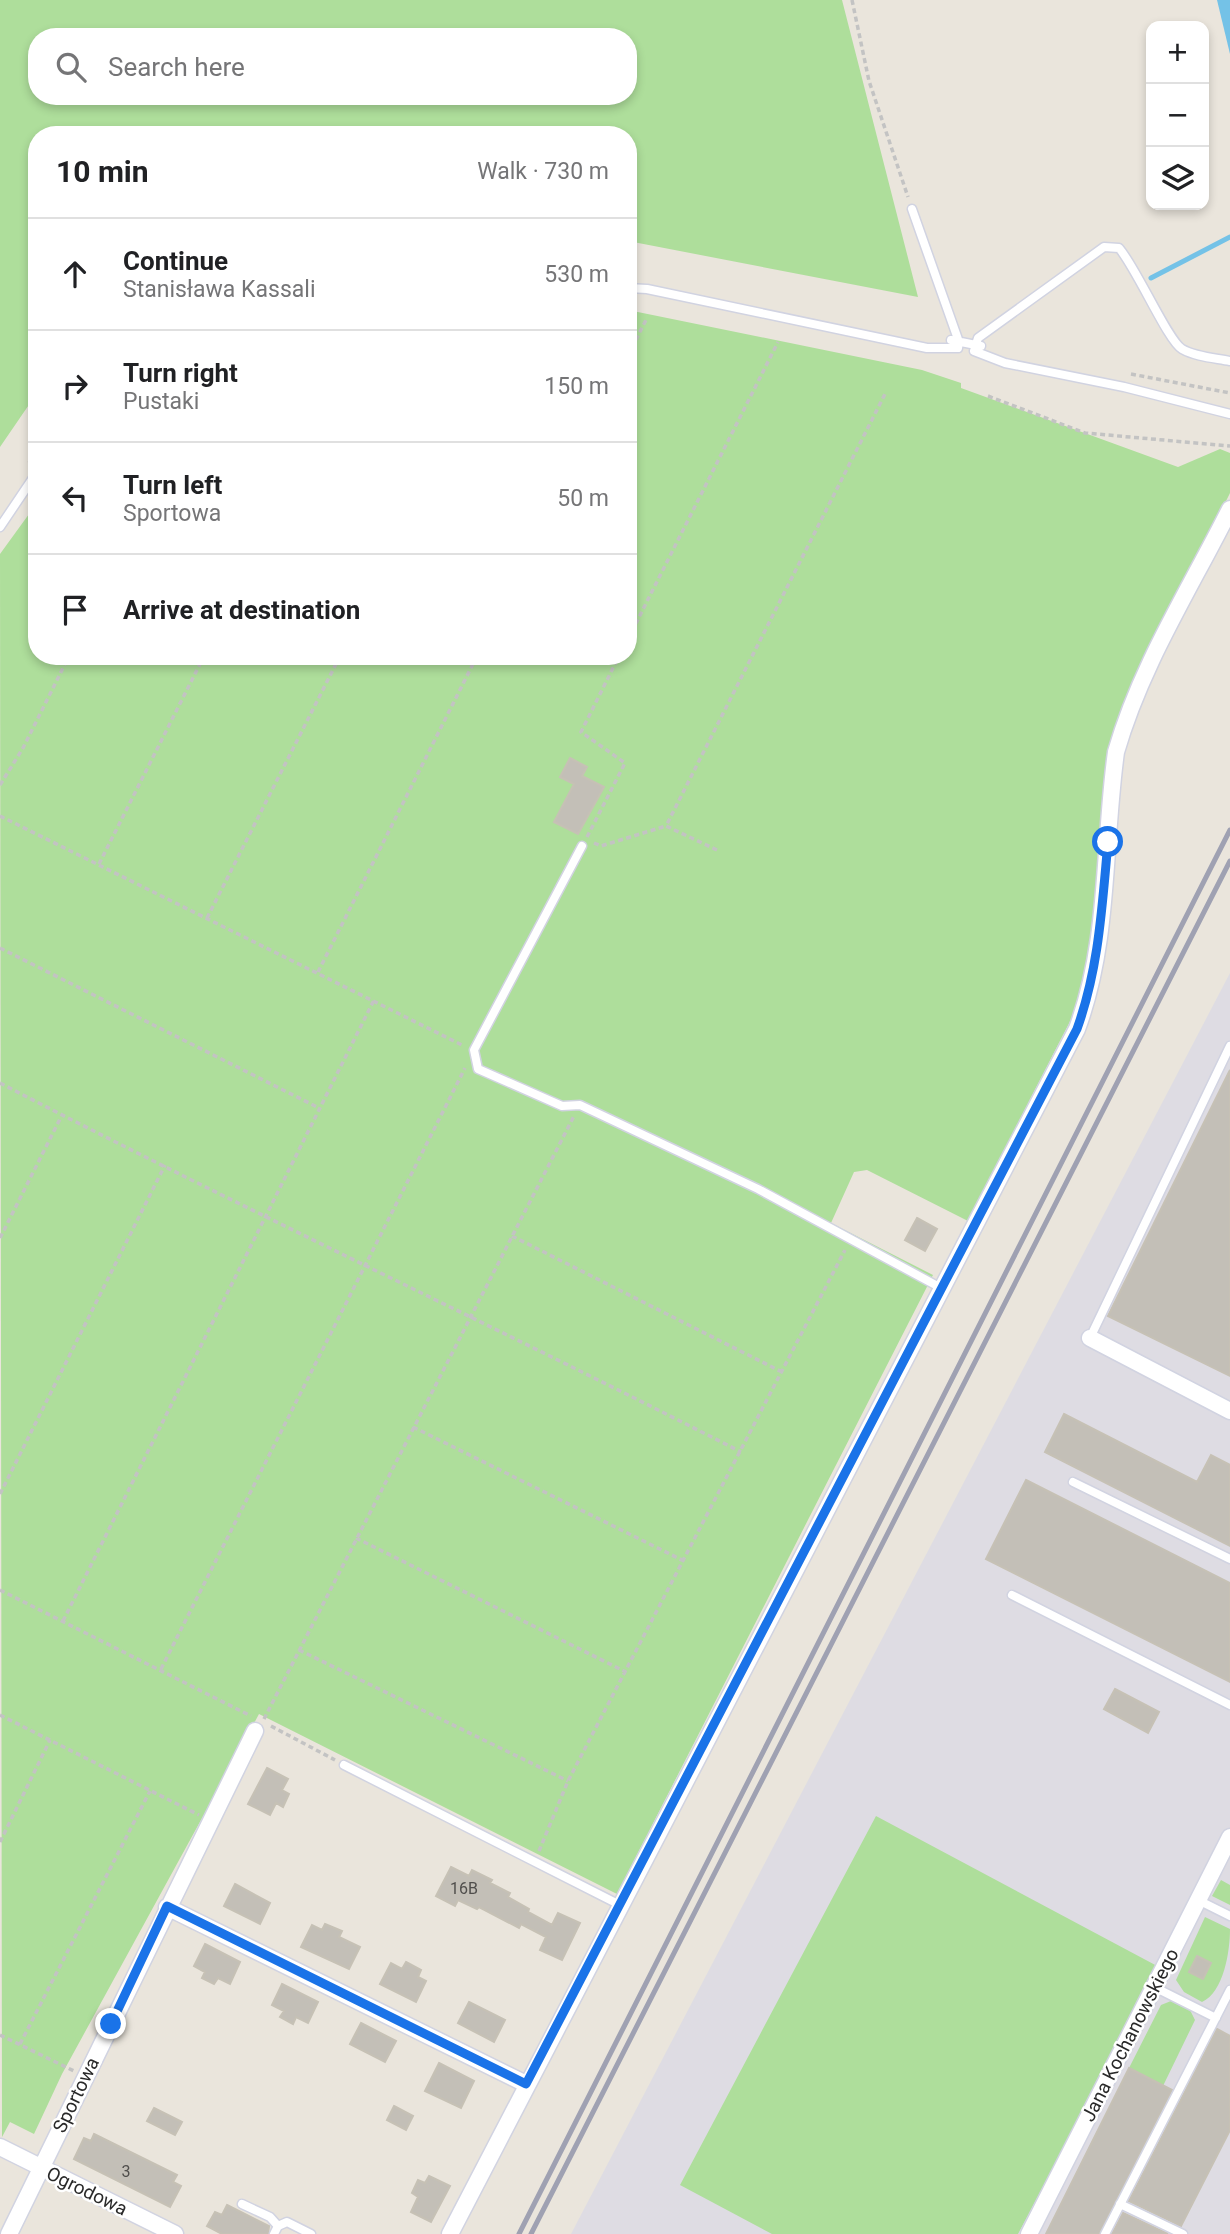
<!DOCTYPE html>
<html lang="en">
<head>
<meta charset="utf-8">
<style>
	body { margin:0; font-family:Roboto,sans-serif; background:#f6f6f6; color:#202124 }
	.controls { position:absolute; right:21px; top:21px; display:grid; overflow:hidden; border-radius:14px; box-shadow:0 4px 10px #0003 }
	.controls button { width:63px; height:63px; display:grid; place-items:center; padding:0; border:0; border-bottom:2px solid #e0e0e0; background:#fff; color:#202124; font:35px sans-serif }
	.stop { position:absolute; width:21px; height:21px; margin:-16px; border:5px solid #1a73e8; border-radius:50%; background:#fff }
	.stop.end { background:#1a73e8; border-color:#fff; box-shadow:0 2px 7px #0008 }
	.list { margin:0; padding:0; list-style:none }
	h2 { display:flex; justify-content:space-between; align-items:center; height:91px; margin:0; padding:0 28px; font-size:30px }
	h2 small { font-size:23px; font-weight:400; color:#757577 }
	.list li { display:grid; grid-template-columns:46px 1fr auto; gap:21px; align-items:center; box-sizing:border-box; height:112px; padding:0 28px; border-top:2px solid #e0e0e0 }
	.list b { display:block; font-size:26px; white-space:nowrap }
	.list p { margin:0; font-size:23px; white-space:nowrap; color:#757577 }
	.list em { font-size:23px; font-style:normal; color:#757577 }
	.icon { flex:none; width:38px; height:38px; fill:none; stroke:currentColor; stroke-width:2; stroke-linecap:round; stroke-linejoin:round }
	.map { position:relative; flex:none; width:1230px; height:2234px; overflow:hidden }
	.search { position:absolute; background:#fff; box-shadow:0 4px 10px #0003; left:28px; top:28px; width:609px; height:77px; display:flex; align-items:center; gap:18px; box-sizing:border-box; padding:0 24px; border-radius:28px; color:#757577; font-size:26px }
	.panel { position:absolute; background:#fff; box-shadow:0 4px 10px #0003; left:28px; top:126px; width:609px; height:539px; border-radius:28px }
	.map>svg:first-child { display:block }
	.industrial { fill:#dedce3 }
	.green { fill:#aede9b; fill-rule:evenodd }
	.water { fill:#74c2e7 }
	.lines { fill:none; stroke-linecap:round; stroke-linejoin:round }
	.stream { stroke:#74c2e7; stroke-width:5 }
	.building { fill:#c3bfb7; stroke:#c6c1b5; stroke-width:2 }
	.service-casing { stroke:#d1d3e1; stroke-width:11 }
	.minor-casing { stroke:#d1d3e1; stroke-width:19 }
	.path { stroke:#c3c3c3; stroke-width:3.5; stroke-dasharray:5 3.5; stroke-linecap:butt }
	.service { stroke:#fff; stroke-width:8 }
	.minor { stroke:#fff; stroke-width:16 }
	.rail { stroke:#9fa1b2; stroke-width:5 }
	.route { stroke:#1a73e8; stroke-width:9 }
	.labels { text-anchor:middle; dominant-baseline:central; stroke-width:5; stroke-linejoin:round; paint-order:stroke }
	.number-label { font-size:16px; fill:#504e4c }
	.street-label { font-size:19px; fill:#292929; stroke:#fff }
</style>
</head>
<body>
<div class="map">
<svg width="1230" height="2234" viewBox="0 0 1230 2234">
	<rect width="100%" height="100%" fill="#eae5dc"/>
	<path class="industrial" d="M1230,973V2234H571Z"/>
	<path class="green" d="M0,0H842L918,297L628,241V135H37V393L0,447ZM37,37H628V96H37Z
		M628,310L922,370L961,383V388L1178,467L1220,449L1230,453V493L1122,711L1092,958L1084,994L968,1221L867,1170L854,1172L831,1223L933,1275L617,1894L259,1714L62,2074L34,2134L10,2122L2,2137L0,554L37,503V656H628Z
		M876,1816L1159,1967L1018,2234H772L680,2185Z
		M1221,1880L1230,1885V1905L1212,1896Z
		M1205,1917L1230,1929C1230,1951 1224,1992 1202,2002L1184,1992L1176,1980Z
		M1171,2001L1189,2008L1195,2020L1163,2086L1129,2068L1161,2005Z"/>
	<path class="water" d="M1217,0H1230V54Z"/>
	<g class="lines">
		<path class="stream" d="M1151,278L1230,237"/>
	</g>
	<path class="building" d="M570,758L587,767L582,776L604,787L578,834L554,822L574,784L560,777Z
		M1230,1070V1376L1108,1316Z
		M917,1218L937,1229L925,1251L905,1240Z
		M1064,1414L1197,1482L1211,1455L1230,1465V1546L1045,1452Z
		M1026,1480L1230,1583V1682L986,1559Z
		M1115,1689L1159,1712L1148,1733L1104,1709Z
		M267,1768L288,1779L282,1790L289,1794L283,1807L276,1803L270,1815L248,1804Z
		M451,1867L469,1876L472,1870L492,1880L490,1883L510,1893L508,1897L529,1909L528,1912L552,1925L558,1913L580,1923L562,1960L540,1950L546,1937L521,1924L519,1928L479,1907L477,1909L458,1900L455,1906L436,1896Z
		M235,1884L270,1903L260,1924L224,1906Z
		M325,1924L342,1931L339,1937L360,1947L349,1969L301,1947L312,1925L322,1930Z
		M205,1944L240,1962L230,1984L218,1978L214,1984L202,1978L205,1972L194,1966Z
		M1197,1956L1211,1963L1203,1979L1189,1972Z
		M406,1962L421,1970L418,1977L426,1981L416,2002L380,1984L391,1963L402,1969Z
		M282,1984L318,2002L308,2023L296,2017L293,2024L280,2017L284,2011L272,2005Z
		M469,2002L505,2020L494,2042L458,2023Z
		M361,2023L396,2041L385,2062L350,2044Z
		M1217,2029L1230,2036V2130L1181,2226L1129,2201Z
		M439,2063L474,2081L461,2108L425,2091Z
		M1129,2068L1172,2090L1099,2234H1046Z
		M394,2106L413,2116L406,2130L387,2120Z
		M154,2108L182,2122L175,2135L147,2121Z
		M94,2134L177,2175L173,2182L181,2186L170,2207L74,2159L84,2138L91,2141Z
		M429,2176L450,2186L431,2222L411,2212L418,2197L412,2193L418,2180L425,2183Z
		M227,2205L269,2226L268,2234H222L207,2226L215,2212L222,2215Z
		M1123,2213L1168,2234H1112Z"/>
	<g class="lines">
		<defs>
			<path id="service" d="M628,288L647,289L927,348H958L959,342L912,209
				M951,340L981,346
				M1230,361C1215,358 1196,357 1182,349C1168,341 1137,269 1119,248L1104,247L978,338L974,351L1005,363L1124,387L1230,414
				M0,527L37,472
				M582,846L474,1050L478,1069L562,1106L580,1105L758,1189L943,1289
				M1090,1338L1230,1046
				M1073,1482L1230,1559
				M1012,1595L1230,1705
				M344,1765L620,1905
				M1198,1900L1230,1916
				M1154,1987L1216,2018
				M242,2204L270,2217L278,2226
				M1120,2204L1183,2234
				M274,2234L278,2226L287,2222L311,2234
				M1105,2234L1230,1990"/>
			<path id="minor" d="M1090,1338L1230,1411
				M167,1907L526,2084
				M0,2147L175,2234
				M9,2234L255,1731
				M450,2234L1077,1029C1110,940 1103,845 1116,752C1141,665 1190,589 1230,509
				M1029,2234L1230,1837"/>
		</defs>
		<use href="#service" class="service-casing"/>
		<use href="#minor" class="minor-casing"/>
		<path class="path" d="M852,0L869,81L908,197
			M628,355L646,320
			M1131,374L1230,393
			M988,396L1085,433L1230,446
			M29,463L37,450
			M628,639L778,342
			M0,785L23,748L69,656
			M0,816L462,1045
			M587,837L625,763L581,732L619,656
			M594,843L601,846L666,826
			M717,850L666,826L886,392
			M99,864L204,656
			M207,918L340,656
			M0,948L319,1108
			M318,972L477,656
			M0,1083C245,1210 495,1326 741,1452
			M512,1236L782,1372
			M0,1238L62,1115
			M413,1427L684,1561
			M0,1494L165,1165
			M356,1538L626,1672
			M0,1590L251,1716
			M63,1621L374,1000
			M299,1650L568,1781
			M161,1669L465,1068
			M0,1715L199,1815
			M264,1719L574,1116
			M271,1726L335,1760
			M0,1842L50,1740
			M539,1851L568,1781L845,1250
			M0,2035L74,2071
			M20,2044L150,1791"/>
		<use href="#service" class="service"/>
		<use href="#minor" class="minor"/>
		<path class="rail" d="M519,2234L1230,830
			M531,2234L1230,861"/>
	</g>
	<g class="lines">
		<path class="route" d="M111,2024L167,1906L526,2084L1077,1029C1099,968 1102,906 1108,842"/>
	</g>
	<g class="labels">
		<g class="number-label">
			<text x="464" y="1888">16B</text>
			<text x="126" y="2171">3</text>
		</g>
		<g class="street-label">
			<text transform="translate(1130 2035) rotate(-63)">Jana Kochanowskiego</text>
			<text transform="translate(76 2095) rotate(-64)">Sportowa</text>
			<text transform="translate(87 2191) rotate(26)">Ogrodowa</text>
		</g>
	</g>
</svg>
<div class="controls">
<button>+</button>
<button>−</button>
<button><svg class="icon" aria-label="layers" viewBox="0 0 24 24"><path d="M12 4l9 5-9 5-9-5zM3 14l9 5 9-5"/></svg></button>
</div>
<div class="stop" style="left:1108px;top:842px"></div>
<div class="stop end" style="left:111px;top:2024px"></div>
<div class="search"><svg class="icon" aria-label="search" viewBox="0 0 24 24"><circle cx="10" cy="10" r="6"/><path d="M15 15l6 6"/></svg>Search here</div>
<section class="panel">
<h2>10 min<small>Walk · 730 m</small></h2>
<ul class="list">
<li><svg class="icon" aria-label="ahead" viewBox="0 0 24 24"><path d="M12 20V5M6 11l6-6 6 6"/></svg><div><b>Continue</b><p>Stanisława Kassali</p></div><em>530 m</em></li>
<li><svg class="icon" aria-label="right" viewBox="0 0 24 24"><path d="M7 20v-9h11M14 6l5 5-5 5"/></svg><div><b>Turn right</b><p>Pustaki</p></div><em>150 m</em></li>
<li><svg class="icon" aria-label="left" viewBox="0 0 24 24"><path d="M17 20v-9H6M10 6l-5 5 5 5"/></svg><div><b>Turn left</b><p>Sportowa</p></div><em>50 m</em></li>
<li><svg class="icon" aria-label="arrive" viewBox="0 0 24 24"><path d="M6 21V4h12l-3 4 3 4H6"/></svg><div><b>Arrive at destination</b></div></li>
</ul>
</section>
</div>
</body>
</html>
